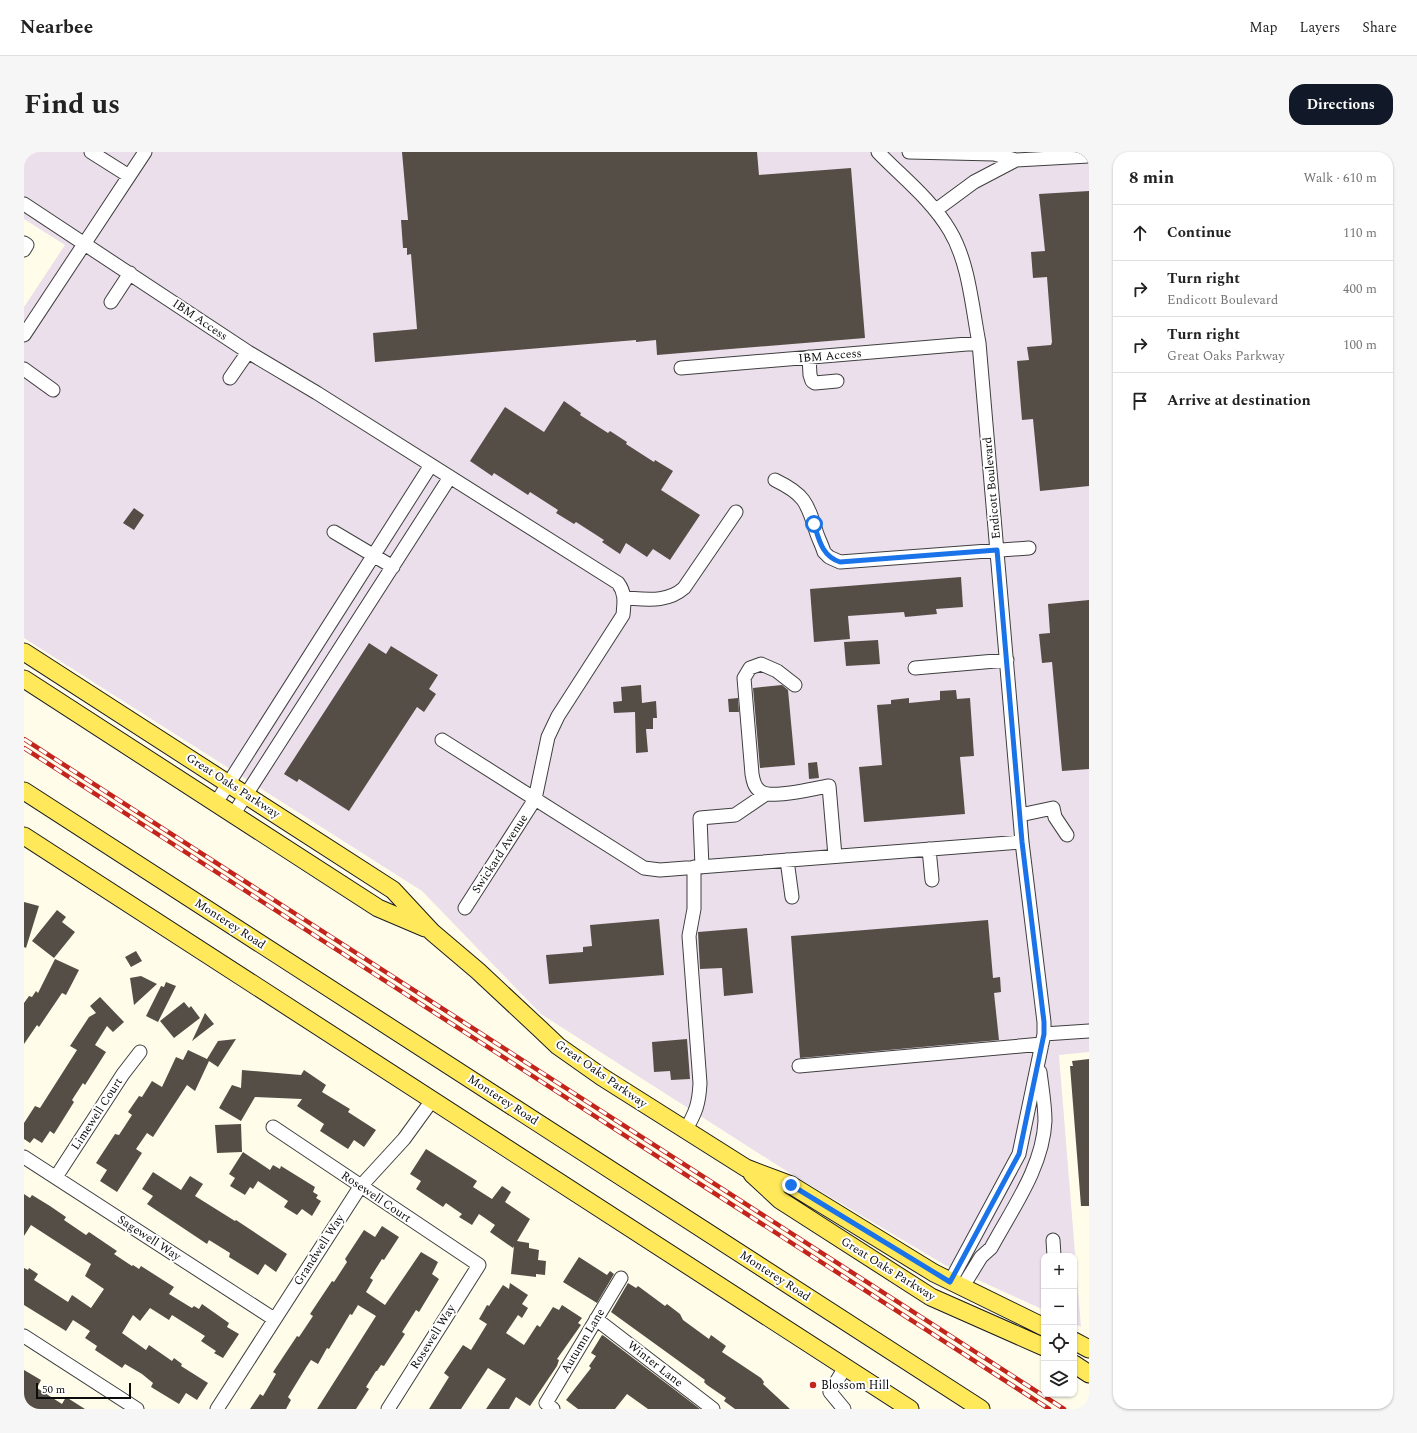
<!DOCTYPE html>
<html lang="en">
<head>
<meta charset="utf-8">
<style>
	body { margin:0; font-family:Spectral,serif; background:#f6f6f6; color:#222 }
	.controls { position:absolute; right:12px; bottom:12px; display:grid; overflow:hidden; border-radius:8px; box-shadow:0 1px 3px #0004 }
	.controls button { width:36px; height:36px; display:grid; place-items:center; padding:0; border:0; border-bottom:1px solid #e0e0e0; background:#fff; color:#222; font:20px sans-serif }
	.scale { position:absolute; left:12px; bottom:10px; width:95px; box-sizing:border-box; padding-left:4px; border:2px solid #0c0c0c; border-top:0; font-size:11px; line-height:14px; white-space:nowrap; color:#0c0c0c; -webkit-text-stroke:3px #fff; paint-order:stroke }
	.stop { position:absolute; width:12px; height:12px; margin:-9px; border:3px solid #1a73e8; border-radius:50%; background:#fff }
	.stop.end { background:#1a73e8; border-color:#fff; box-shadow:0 1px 4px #0008 }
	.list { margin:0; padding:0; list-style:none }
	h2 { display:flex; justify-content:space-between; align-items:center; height:52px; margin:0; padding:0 16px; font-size:17px }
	h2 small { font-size:13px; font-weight:400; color:#767676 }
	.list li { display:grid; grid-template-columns:26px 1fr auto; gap:12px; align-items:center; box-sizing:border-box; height:56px; padding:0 16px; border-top:1px solid #e0e0e0 }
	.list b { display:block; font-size:15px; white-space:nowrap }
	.list p { margin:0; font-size:13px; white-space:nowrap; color:#767676 }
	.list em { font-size:13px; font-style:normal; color:#767676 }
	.icon { flex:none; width:22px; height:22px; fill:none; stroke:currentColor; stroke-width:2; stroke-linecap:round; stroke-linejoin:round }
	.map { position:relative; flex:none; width:1065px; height:1257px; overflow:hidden; border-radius:16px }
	header { display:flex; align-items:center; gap:24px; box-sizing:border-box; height:56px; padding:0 20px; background:#fff; border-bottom:1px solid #e0e0e0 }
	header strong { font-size:19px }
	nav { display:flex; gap:22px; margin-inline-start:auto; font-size:14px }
	.intro { display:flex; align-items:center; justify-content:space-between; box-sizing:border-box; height:96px; padding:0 24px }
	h1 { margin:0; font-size:28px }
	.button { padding:10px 18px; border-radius:16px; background:#111827; color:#fff; font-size:14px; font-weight:700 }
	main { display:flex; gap:24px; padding:0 24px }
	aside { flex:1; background:#fff; border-radius:16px; box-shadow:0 1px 3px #0004 }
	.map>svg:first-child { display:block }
	.industrial { fill:#ebdfeb }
	.building { fill:#554e47 }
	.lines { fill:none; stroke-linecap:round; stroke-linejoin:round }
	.minor-casing { stroke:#3f3f3f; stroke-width:15 }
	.major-casing { stroke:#1d1d1d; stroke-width:19 }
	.minor { stroke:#fff; stroke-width:13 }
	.major { stroke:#ffe85a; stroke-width:17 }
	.rail-casing { stroke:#c3251c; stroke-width:4.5 }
	.rail { stroke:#fff; stroke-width:3; stroke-dasharray:9; stroke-linecap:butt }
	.route { stroke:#1a73e8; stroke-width:5 }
	.poi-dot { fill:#c3251c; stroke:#fff; stroke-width:1.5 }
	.labels { text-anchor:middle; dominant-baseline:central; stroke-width:4; stroke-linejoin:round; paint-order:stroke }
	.street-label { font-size:12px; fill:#0c0c0c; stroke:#fff }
	.poi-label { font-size:12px; fill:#0c0c0c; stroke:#fff; text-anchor:start }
</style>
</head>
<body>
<header>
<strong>Nearbee</strong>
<nav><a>Map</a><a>Layers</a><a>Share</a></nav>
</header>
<div class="intro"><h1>Find us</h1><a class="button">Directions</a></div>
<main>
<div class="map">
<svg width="1065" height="1257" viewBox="0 0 1065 1257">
	<rect width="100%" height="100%" fill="#fffdea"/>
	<path class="industrial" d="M0,0H1065V900L1035,903L1057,1175L1050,1171V1104H1020V1158L921,1113L764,1020L517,862L398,739L0,486V155L41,93L0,67Z"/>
	<path class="building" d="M378,0H733L735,23L827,16L841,186L633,203L632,188L612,190V188L351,210L349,181L393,177L387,102L383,103V96H379L377,68H384Z
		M1065,39V334L1016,339L1009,267L998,268L993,209L1005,208L1003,195L1027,193L1028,190L1023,125L1009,126L1007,100L1021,99L1015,42Z
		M540,249L557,261L556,263L584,281L586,279L603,290L602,292L630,310L631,308L649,319L637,338L676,363L646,408L629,397L623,405L602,391L596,402L578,390L580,388L552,370L550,372L532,361L534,358L506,340L504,343L470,321L468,324L446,309L481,255L520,280Z
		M110,356L120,363L110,378L99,371Z
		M937,425L939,455L912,457L913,462L881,465L880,460L824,464L826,487L790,490L786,437Z
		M1065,448V617L1038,619L1028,510L1018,511L1015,482L1026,481L1024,452Z
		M854,488L856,512L822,514L820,490Z
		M345,491L362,502L367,494L414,523L405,537L412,542L400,560L393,555L325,659L275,627L273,630L260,622Z
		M617,533L618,551L632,549L633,566H629V577H622L624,600L612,601L611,560L590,561L589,550L598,549L597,535Z
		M758,533L764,538L771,613L736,616L729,536Z
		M932,538L933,547L946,546L950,604L936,605L941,662L840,670L835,615L858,613L853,553L867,552V548L885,546V551L916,548V539Z
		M714,546L715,560H705L704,547Z
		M793,610L795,626L785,627L784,611Z
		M0,750L15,754L2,796L0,795Z
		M33,758L42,765L38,770L51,780L30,806L8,789Z
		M635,767L640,823L525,832L522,803L559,800V795L568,794L566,773Z
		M964,768L969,826L976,825L977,840L970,841L975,888L776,906L767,784Z
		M723,776L729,841L700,844L698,816L676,817L674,780Z
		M112,799L118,809L107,815L101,805Z
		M31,807L55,818L42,843L38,841L15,875L13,873L0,892V851L5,844L8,845L12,839L14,841Z
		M117,824L133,832L110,853L106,826Z
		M142,830L152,834L134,870L122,864L137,834L140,835Z
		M76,845L100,870L89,880L83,874L71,893L82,900L61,933L59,931L48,948L50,950L30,982L26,979L18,991L10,986L6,991L0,987V971L11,954L16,956L53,898L46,894L65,865L72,861L66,854Z
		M160,850L165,856L167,854L176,866L150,886L136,869Z
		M181,861L190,872L168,889Z
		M212,887L194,915L185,909L171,939L163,933L129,985L123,981L112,997L118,1001L93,1040L76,1029L83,1018L72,1011L91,982L95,983L108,963L104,960L115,944L118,945L128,929L138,935L152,905L159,908L164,898L183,907L194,889Z
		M663,887L666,927L647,928L646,919L630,920L628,890Z
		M1065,907V1054H1057L1046,914H1049L1048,909Z
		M218,918L277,923L280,918L302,933L298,940L326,957L324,960L352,978L340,995L330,988L324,997L296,979L300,972L273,954L278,947L231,945L217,969L195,956L208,933L217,936Z
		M217,972L218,1000L193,1001L191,973Z
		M402,997L453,1029L449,1035L468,1047L478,1034L487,1040L481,1050L506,1067L493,1089L505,1091V1096L515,1098L514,1108L522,1109L521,1123L512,1122V1125L487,1122L490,1094L489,1096L466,1080L471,1073L455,1062L448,1073L435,1065L438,1062L422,1051L419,1055L392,1037L397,1029L386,1022Z
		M219,1000L246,1018L249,1013L256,1017L257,1014L291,1035L289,1040L294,1043L292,1046L297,1049L288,1064L278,1057L273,1063L260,1055L264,1049L234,1029L229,1037L226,1035L221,1043L206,1034L211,1026L205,1022Z
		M129,1020L157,1038L166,1024L179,1032L171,1044L211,1069L212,1068L263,1102L252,1120L241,1112L234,1123L205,1105L206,1101L185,1088L183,1092L123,1052L129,1044L118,1037Z
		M0,1042L6,1046L8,1043L26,1054L42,1065L40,1068L62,1083L65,1080L93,1099L90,1102L108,1114L109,1113L115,1117L117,1114L150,1135L145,1142L163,1153L168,1156L170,1154L175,1157L178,1152L205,1171L203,1175L215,1182L199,1206L190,1201L192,1199L177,1189L181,1184L148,1163L145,1168L126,1156L116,1169L109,1163L98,1181L122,1198L125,1193L148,1209L150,1206L158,1212L157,1214L184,1231L173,1248L162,1241L155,1252L127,1235L129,1231L118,1222L101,1212L98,1216L71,1198L73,1194L61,1186L66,1179L49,1168L42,1179L0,1153V1116L4,1118L5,1116L14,1122L10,1128L44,1150L48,1143L67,1156L80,1137L61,1124L67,1112L7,1073L0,1084Z
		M358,1074L375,1085L360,1108L358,1107L346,1126L349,1128L342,1140L361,1153L397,1100L414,1110L408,1122L415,1127L395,1160L392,1158L378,1180L381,1182L360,1214L357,1213L353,1219H352L342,1235L345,1237L332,1257H293L352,1164L334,1153L328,1163L326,1162L305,1197L303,1196L294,1212L287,1208L283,1214L264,1245L267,1248L262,1257H226L236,1242L239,1244L252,1222L249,1220L273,1184L275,1185L289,1164L286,1162L308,1129L310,1130L323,1110L321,1107L340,1078L351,1085Z
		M555,1105L583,1123L586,1119L590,1122L573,1151L539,1130Z
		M486,1131L504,1143L498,1152L504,1156L498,1166L494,1163L482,1181L500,1193L513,1173L516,1175L529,1155L535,1158L538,1153L558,1166L554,1171L557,1173L533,1207L535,1208L533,1214L506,1254L492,1245L485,1257H462L482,1227L464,1216L437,1257H405L425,1225L420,1221L439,1193L447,1198L463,1172L455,1167L463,1153L465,1154L479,1133L485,1137Z
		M604,1131L612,1136L614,1134L641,1154L643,1152L656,1162L659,1168L685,1187L687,1183L702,1194L698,1200L737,1226L740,1230L739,1232L766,1257H711L700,1249L702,1246L683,1233L680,1230L681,1228L587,1160Z
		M578,1183L580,1184L676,1257H624L603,1242L591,1257H554L542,1248L567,1216L565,1214L572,1204L567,1201Z
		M0,1218L17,1228L13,1236L38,1252L42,1245L61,1257H0Z"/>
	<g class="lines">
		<defs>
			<path id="minor" d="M67,0L105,24
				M854,0C878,25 908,48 926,79C945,111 948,155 955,191L998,690L1020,870V882L995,1002L926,1130
				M885,0L970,2L992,8
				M0,52L224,200L293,241L594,431C602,442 600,451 599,463L534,564L524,585L511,647L441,756
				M912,58L950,30L992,8L1065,4
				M0,91L3,93L0,98
				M87,150L106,121
				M0,183L121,0
				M785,205L786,223L788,229L791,231L813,229
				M657,216L955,191
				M0,217L29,238
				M206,226L224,200
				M751,328C780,342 783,350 792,379C794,386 798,393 800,400L805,405L816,410L1005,396
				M310,380L369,415
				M601,446C622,447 643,451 660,436L712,360
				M891,516L983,508
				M771,533L753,519L737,512L726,516L720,526L728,622C729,628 730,635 736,639C747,648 790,636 805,634L811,704
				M418,588L620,716L636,718L998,690
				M192,651L407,313
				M209,663L426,325
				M996,663L1029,656L1031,665L1043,683
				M905,697L908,728
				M763,708L768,745
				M678,715L676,666L711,663L742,642
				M1020,882L1065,879
				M775,914L1018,892
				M249,975L455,1113L364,1257
				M661,979C672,960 675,952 676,931L665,784L670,757V715
				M0,1005L250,1167
				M32,1025L99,922L116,900
				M1029,1088L1030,1104
				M938,1136L957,1105L967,1096C988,1057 1019,1015 1021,969C1021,953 1018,936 1016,920
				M572,1167L689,1257
				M0,1184L113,1257
				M193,1257L336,1035L380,987L409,947
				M529,1257L522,1251L597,1126
				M820,1257L806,1240L822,1214"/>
			<path id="major" d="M0,500L369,738L408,780L454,819L515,876L534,894L578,925L722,1016L767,1033L910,1121L1020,1175
				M0,527L354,756L401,776
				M0,639L957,1257
				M0,684L886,1257
				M728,1022L756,1048L907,1145L1020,1195
				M1050,1189L1065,1197
				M1050,1212L1065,1222"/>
		</defs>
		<use href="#minor" class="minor-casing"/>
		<use href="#major" class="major-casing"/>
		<use href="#minor" class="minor"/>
		<use href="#major" class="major"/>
		<defs>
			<path id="rail" d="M0,587L1040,1257
				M0,596L1025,1257"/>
		</defs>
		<use href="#rail" class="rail-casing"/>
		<use href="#rail" class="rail"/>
	</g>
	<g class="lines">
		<path class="route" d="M767,1033L926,1130L995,1002L1020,882V870L998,690L973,398L816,410C798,404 795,388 790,372"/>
	</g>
	<circle class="poi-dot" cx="789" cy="1233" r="4"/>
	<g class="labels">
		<g class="street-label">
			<text transform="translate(176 168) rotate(34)">IBM Access</text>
			<text transform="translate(806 204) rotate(-5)">IBM Access</text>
			<text transform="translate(968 336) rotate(-95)">Endicott Boulevard</text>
			<text transform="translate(209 634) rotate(33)">Great Oaks Parkway</text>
			<text transform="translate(476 702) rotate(-57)">Swickard Avenue</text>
			<text transform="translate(206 772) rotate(33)">Monterey Road</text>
			<text transform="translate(577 922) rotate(35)">Great Oaks Parkway</text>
			<text transform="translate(479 948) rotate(33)">Monterey Road</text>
			<text transform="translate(73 962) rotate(-57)">Limewell Court</text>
			<text transform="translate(352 1045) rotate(34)">Rosewell Court</text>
			<text transform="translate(125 1086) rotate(33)">Sagewell Way</text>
			<text transform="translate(295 1098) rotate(-57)">Grandwell Way</text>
			<text transform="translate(864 1117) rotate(32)">Great Oaks Parkway</text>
			<text transform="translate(751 1124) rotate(33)">Monterey Road</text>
			<text transform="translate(409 1185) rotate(-58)">Rosewell Way</text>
			<text transform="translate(559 1189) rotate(-59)">Autumn Lane</text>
			<text transform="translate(631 1212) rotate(38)">Winter Lane</text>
		</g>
		<g class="poi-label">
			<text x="797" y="1233">Blossom Hill</text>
		</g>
	</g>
</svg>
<div class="controls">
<button>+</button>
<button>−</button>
<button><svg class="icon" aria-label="locate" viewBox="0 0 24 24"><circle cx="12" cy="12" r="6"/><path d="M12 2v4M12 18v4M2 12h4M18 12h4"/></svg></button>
<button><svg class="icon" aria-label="layers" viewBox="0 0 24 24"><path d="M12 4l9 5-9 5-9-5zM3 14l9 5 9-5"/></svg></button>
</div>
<div class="scale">50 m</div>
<div class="stop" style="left:790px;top:372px"></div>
<div class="stop end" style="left:767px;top:1033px"></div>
</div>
<aside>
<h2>8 min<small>Walk · 610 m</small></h2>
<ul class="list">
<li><svg class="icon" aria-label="ahead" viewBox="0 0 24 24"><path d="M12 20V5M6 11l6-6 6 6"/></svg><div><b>Continue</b></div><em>110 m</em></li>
<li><svg class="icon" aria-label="right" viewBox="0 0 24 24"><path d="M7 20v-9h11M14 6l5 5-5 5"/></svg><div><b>Turn right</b><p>Endicott Boulevard</p></div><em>400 m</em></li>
<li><svg class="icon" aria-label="right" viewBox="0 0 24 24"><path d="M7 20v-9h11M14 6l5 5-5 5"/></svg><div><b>Turn right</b><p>Great Oaks Parkway</p></div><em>100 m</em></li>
<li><svg class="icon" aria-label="arrive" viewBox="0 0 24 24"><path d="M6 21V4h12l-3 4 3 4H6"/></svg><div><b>Arrive at destination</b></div></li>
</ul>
</aside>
</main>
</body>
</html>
